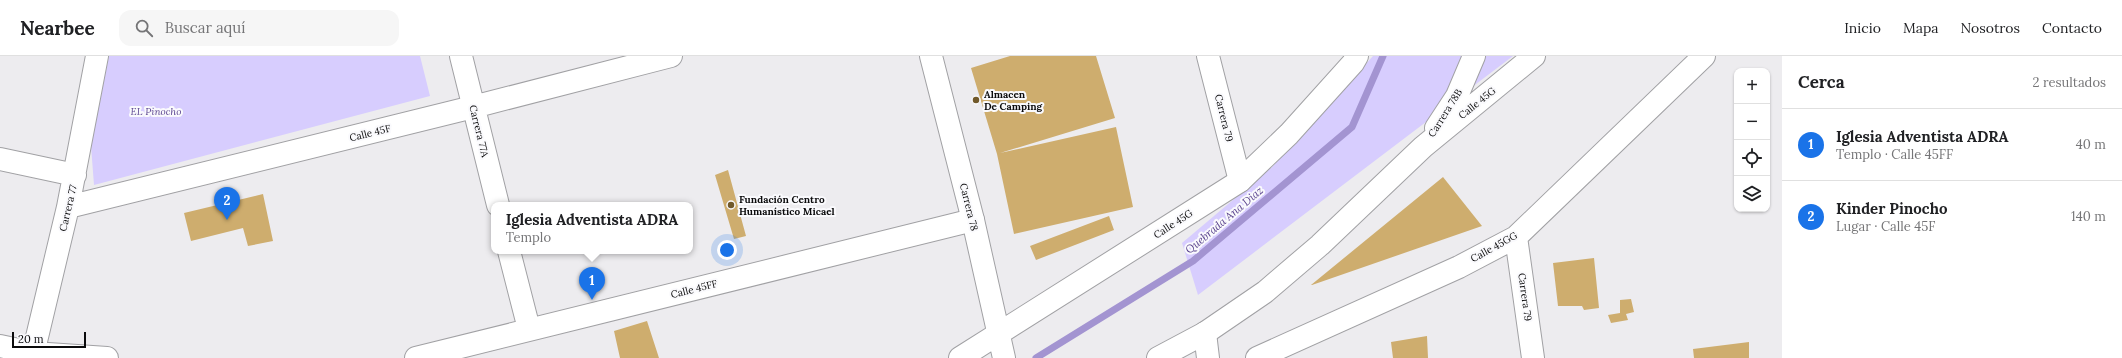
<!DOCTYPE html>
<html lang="es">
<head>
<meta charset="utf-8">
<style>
	body { margin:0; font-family:Lora,serif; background:#f6f6f6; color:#202124 }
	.controls { position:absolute; right:12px; top:12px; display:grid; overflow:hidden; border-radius:8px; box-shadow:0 1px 3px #0004 }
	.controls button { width:36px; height:36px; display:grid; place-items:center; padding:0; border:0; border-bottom:1px solid #e0e0e0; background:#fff; color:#202124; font:20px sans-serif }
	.scale { position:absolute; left:12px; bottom:10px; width:74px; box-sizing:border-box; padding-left:4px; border:2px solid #0b0b0c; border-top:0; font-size:11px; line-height:14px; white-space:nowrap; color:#0b0b0c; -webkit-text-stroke:3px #fafafd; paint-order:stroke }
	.you { position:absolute; left:727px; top:194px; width:14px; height:14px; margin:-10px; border:3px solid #fff; border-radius:50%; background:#1a73e8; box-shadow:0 0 0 6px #1a73e833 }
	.badge { display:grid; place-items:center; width:26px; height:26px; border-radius:50%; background:#1a73e8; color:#fff; font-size:13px; font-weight:700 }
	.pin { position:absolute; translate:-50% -33px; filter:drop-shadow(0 1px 2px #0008) }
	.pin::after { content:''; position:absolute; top:21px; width:14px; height:12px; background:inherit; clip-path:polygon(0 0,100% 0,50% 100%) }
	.popup { position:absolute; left:491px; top:146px; width:202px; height:52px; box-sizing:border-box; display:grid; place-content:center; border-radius:8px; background:#fff; filter:drop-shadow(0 1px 3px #0005); font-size:13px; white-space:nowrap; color:#757577 }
	.popup b { font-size:15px; color:#202124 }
	.popup::after { content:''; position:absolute; left:50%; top:100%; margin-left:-8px; border:8px solid transparent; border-top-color:#fff }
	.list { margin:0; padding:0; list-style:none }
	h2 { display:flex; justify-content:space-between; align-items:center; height:52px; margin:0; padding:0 16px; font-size:17px }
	h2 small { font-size:13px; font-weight:400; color:#757577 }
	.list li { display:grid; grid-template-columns:26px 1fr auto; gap:12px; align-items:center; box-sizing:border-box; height:72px; padding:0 16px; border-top:1px solid #e0e0e0 }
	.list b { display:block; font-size:15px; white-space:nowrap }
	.list p { margin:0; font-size:13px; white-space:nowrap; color:#757577 }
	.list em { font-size:13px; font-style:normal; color:#757577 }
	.icon { flex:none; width:22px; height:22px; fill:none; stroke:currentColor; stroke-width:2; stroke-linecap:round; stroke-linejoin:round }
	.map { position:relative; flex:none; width:1782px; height:302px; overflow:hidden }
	header { display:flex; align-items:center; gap:24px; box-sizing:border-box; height:56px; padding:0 20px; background:#fff; border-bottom:1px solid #e0e0e0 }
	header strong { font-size:19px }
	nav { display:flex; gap:22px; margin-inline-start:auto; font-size:14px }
	.search { width:280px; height:36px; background:#f6f6f6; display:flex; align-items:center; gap:10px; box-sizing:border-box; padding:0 14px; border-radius:12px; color:#757577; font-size:15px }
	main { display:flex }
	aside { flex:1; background:#fff }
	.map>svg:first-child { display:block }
	.green { fill:#d7cdfe }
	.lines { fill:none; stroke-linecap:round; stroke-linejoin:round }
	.stream { stroke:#a394d1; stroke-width:7 }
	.building { fill:#cead6e }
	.minor-casing { stroke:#a1a1a4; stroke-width:24 }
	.tertiary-casing { stroke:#a1a1a4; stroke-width:24 }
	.minor { stroke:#fff; stroke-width:22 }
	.tertiary { stroke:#fff; stroke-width:22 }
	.poi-dot { fill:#71592a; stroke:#fafafd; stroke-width:1.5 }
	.labels { text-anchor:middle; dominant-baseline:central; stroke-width:4; stroke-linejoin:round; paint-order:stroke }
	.poi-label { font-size:10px; font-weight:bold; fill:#0b0b0c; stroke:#fafafd; text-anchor:start }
	.street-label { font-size:10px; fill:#0b0b0c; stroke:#fafafd }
	.park-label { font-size:10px; font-style:italic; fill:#5d4792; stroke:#fafafd }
	.water-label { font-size:11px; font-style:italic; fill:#59428d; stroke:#fafafd }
</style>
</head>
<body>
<header>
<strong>Nearbee</strong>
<div class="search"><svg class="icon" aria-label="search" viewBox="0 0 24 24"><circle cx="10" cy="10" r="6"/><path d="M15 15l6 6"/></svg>Buscar aquí</div>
<nav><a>Inicio</a><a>Mapa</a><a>Nosotros</a><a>Contacto</a></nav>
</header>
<main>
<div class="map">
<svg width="1782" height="302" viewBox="0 0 1782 302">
	<rect width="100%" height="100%" fill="#edecef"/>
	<path class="green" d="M109,0H420L430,40L94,129L91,90Z
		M1373,0H1513L1198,239L1182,187L1272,111Z"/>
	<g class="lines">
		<path class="stream" d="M1036,302L1193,205L1352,71L1383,0"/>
	</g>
	<path class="building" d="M1010,0H1096L1115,62L1000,97L1116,71L1133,151L1014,178L997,98L971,12Z
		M728,114L746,180L734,183L715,119Z
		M1443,121L1482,170L1312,229H1311Z
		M263,138L273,185L248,190L243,172L191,185L184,157Z
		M1109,160L1114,174L1036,204L1030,190Z
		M1594,202L1599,252L1584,254L1582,250H1558L1553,207Z
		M1631,243L1634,256L1626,258L1628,264L1611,267L1608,259L1620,257V244Z
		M647,265L659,302H620L614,275Z
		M1427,280L1428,302H1393L1391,286Z
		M1749,286V302H1694L1693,293Z"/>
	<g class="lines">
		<defs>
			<path id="minor" d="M461,0L498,149
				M1208,0L1240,125
				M0,103L75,119
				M68,151L473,51L671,0
				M1516,181L1533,302
				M509,195L529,273
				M1205,277L1208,302
				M0,290L33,297L107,302
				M32,302L68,151L97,0
				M416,302L973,164
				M1257,302L1459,211L1516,181L1704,0"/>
			<path id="tertiary" d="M931,0L973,164L1004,302
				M1436,72L1457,40L1474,0
				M960,302L1240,125L1289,78L1353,7L1357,0
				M1158,302L1205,277L1265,236L1320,189L1423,91L1534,0"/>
		</defs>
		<use href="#minor" class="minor-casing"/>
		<use href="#tertiary" class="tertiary-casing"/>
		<use href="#minor" class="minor"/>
		<use href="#tertiary" class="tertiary"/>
	</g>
	<g class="poi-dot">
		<circle cx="976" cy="44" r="4"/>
		<circle cx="731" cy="149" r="4"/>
	</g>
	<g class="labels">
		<g class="poi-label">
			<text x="984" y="38">Almacen<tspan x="984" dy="12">De Camping</tspan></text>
			<text x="739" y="143">Fundación Centro<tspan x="739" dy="12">Humanístico Micael</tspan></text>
		</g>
		<g class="street-label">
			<text transform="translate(1477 47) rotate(-39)">Calle 45G</text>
			<text transform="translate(1445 57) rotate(-58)">Carrera 78B</text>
			<text transform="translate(1224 62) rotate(76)">Carrera 79</text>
			<text transform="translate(479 75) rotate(76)">Carrera 77A</text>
			<text transform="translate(370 77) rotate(-14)">Calle 45F</text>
			<text transform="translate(969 151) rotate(76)">Carrera 78</text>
			<text transform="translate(68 152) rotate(-77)">Carrera 77</text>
			<text transform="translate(1173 168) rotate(-33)">Calle 45G</text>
			<text transform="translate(1494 191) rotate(-29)">Calle 45GG</text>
			<text transform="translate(694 233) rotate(-14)">Calle 45FF</text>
			<text transform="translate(1525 241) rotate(82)">Carrera 79</text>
		</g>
		<g class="park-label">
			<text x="156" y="55">EL Pinocho</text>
		</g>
		<g class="water-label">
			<text transform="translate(1224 164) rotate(-40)">Quebrada Ana Diaz</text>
		</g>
	</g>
</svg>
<div class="controls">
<button>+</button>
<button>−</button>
<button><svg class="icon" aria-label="locate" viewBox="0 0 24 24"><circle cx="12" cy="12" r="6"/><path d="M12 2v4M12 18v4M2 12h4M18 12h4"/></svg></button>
<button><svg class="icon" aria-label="layers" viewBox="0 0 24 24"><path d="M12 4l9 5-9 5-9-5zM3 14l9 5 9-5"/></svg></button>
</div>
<div class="scale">20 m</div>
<div class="you"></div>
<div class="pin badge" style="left:592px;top:244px">1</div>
<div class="popup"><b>Iglesia Adventista ADRA</b>Templo</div>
<div class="pin badge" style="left:227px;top:164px">2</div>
</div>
<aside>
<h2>Cerca<small>2 resultados</small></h2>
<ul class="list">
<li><span class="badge">1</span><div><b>Iglesia Adventista ADRA</b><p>Templo · Calle 45FF</p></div><em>40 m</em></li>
<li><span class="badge">2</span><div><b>Kinder Pinocho</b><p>Lugar · Calle 45F</p></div><em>140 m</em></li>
</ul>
</aside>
</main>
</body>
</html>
